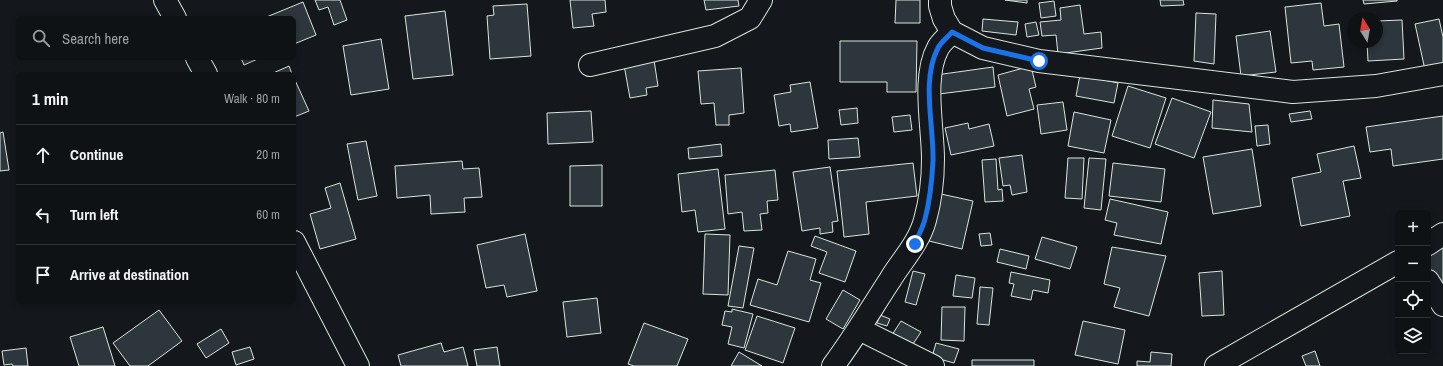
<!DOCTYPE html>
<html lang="en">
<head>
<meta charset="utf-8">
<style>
	body { margin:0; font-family:"Archivo Narrow",sans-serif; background:#181b1e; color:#f1f3f6 }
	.controls { position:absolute; right:12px; bottom:12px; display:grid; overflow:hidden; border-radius:6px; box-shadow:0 2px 6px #0003 }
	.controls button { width:36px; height:36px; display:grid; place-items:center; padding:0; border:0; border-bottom:1px solid #2f3234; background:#0f1215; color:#f1f3f6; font:20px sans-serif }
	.compass { position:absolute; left:1347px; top:12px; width:36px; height:36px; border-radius:50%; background:#0f1215; box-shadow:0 2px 6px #0003; rotate:349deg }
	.stop { position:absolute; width:12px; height:12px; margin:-9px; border:3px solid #1a73e8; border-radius:50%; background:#fff }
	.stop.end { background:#1a73e8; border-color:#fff; box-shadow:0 1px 4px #0008 }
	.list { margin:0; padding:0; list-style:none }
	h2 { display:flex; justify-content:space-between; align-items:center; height:52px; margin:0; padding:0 16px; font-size:17px }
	h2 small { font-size:13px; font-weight:400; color:#9b9ea0 }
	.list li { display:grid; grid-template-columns:26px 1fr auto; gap:12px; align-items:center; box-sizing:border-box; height:60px; padding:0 16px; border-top:1px solid #2f3234 }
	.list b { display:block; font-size:15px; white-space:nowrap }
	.list em { font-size:13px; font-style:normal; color:#9b9ea0 }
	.icon { flex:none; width:22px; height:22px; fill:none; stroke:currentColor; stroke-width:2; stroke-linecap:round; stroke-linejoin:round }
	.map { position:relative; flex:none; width:1443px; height:366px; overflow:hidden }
	.search { position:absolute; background:#0f1215; box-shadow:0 2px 6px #0003; left:16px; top:16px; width:280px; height:44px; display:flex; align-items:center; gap:10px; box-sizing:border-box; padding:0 14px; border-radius:6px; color:#9b9ea0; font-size:15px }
	.panel { position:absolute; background:#0f1215; box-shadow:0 2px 6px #0003; left:16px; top:72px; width:280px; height:232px; border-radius:6px }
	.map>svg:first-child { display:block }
	.building { fill:#2c363c; stroke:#d8e6dc }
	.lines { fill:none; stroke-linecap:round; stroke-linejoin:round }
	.street-casing { stroke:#d8e6dc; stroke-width:24 }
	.secondary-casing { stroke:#d8e6dc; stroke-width:24 }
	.street { stroke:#14181c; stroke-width:22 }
	.secondary { stroke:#14181c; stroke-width:22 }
	.route { stroke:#1a73e8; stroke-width:5 }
</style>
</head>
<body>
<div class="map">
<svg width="1443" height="366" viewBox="0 0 1443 366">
	<rect width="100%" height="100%" fill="#14181c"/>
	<path class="building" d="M315,0H340L347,20L334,25L328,7L319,10Z
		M570,0H605L606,12L592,14L594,26L573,28Z
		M704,0H738L739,6L706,10Z
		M896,0H920V23H895Z
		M1005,0H1027V3Z
		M1160,0H1183L1184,5L1161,6Z
		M1363,0H1397V1L1364,4Z
		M1054,1L1056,16L1041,18L1039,3Z
		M303,2L316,35L294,44V18H264Z
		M1321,3L1324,26L1339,24L1344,67L1313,70L1312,61L1291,63L1285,7Z
		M527,4L531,56L490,59L487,16L494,15L493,6Z
		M1080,5L1084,34L1101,32L1102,48L1058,54L1056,35L1042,36L1040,22L1061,20L1060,8Z
		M445,11L453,75L413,79L405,16Z
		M1196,13L1216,14L1214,64L1194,61Z
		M983,19L1018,22L1016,35L982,31Z
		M1439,19L1443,37V66L1425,70L1415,24Z
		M1402,20L1404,59L1368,61L1367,42H1377V21Z
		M1036,22L1039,35L1027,37L1025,24Z
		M1270,31L1276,72L1241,76L1236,36Z
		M381,39L389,89L351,95L343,46Z
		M840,41H917L916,92H887V82H840Z
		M241,58H260L244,65Z
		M654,60L658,86L646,88L647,95L630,98L624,65Z
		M289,66L292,74H271Z
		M1031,66L1036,87L1029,89L1034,109L1007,116L998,75Z
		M993,67L995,87L939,94L936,75Z
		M741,68L744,113L729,115V125H716L714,103L701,104L698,71Z
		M1080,75L1118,83L1114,103L1076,96Z
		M294,78L309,111L294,117Z
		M810,82L818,128L791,132L790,124L779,126L774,95L791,92L790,85Z
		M1128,86L1166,98L1150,148L1112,136Z
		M1172,98L1211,112L1194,158L1155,144Z
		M1213,100L1249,104L1252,132L1212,128Z
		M1063,102L1067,130L1041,134L1037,105Z
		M857,108L858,123L841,125L839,110Z
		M591,111L593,142L548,144L547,113Z
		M1310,111L1312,119L1291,122L1289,114Z
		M1074,112L1111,120L1104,153L1068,146Z
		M910,115L912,130L894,132L892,117Z
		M1443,116V159L1393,166L1391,149L1370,152L1366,127Z
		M968,123L969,129L989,124L994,146L951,155L945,128Z
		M1268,125L1270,144L1257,146L1255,126Z
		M3,132L9,170L0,171V133Z
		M858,138L860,157L829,159L828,140Z
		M366,141L377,196L358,200L347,144Z
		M721,144L722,156L689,159L688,148Z
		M1354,146L1361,178L1343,181L1350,216L1301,226L1292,178L1321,172L1317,154Z
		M1252,149L1261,206L1213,214L1203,157Z
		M1022,155L1027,192L1012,195L1010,185L1003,186L999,158Z
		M1068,158H1084L1082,199L1065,198Z
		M1089,158L1106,159L1101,210L1084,208Z
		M996,159L998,190L1002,189L1003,201L985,202L982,160Z
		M462,161L463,169L479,168L482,197L464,198L465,212L431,214L430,195L397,198L395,166Z
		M913,163L917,196L866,202L869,234L844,237L837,171Z
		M1113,163L1165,169L1161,202L1109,196Z
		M602,165V206H570V166Z
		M830,167L838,221L832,222L833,232L820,234V228L802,231L793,172Z
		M718,169L725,229L698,232L695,210L682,212L678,174Z
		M775,170L778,200L767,201L768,213L760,214L762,230L744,231L742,212L728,214L725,175Z
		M340,183L356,239L320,249L310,214L331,208L325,188Z
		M941,194L973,201L962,249L929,241Z
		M1110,199L1168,212L1161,244L1114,235L1117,223L1105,220Z
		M990,233L992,245L981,246L979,234Z
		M525,234L537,291L507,297L504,285L486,288L477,245Z
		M705,234L730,235L728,295L703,294Z
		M815,236L856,251L845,282L819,273L827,252L811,246Z
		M1042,237L1077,247L1070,269L1035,259Z
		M739,246L754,248L743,308L728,306Z
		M1443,246V296L1428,273V258Z
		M1112,247L1166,256L1149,316L1114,307L1120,288L1104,284Z
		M1000,249L1029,256L1026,269L997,262Z
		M788,251L816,259L810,280L821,283L809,322L750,305L758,279L777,285Z
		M913,271L925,274L916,305L905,302Z
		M1222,271L1224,315L1202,316L1199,273Z
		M1011,272L1050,280L1048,293L1033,290L1031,300L1011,296L1014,284L1009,283Z
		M956,275L975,278L972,298L953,296Z
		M980,287L993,288L989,325L977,324Z
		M843,290L860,300L843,329L826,319Z
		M597,298L601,333L567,337L563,302Z
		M942,307H965L964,341L941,340Z
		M732,309L753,314L744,348L728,344L732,327L722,325L725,311L732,312Z
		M159,310L182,341L148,366H130L113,343Z
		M880,315L890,319L887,326L877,323Z
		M757,316L795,328L783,363L745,350Z
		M901,321L921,332L909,350L890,338Z
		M1083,321L1125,330L1118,364L1075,355Z
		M644,323L688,339L677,366H634L628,364Z
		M103,327L115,366H79L70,337Z
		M221,329L229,343L206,358L197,344Z
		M441,343L444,352L463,347L468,366H401L398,355Z
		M936,343L959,349L954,363L932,357Z
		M250,347L254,359L236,365L232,352Z
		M497,347L500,366H477L474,350Z
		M26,348L28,366H13L12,364L4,365L2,351Z
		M1315,351L1320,366H1306L1302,356Z
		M739,352L762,366H731Z
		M1151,352L1172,354L1171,366H1137V361L1150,362Z
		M972,360H1034V366H972Z"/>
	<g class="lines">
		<defs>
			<path id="street" d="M940,0V6L944,19L952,32L983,48L1039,61L1293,92L1376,86L1443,74
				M590,65L715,36L750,18L761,0
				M1428,244L1443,234
				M1428,281L1443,305
				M859,329L933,366
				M833,366C854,338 871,309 890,280C902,260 919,243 925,220C930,202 933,177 933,159C933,127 922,77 938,48C941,42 948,37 952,32
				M1216,366L1398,262"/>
			<path id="secondary" d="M165,0L175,18
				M197,58L206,74
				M294,242L358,366"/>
		</defs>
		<use href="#street" class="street-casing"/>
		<use href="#secondary" class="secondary-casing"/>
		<use href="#street" class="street"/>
		<use href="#secondary" class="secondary"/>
	</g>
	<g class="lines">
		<path class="route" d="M915,244C918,236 923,227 925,219C930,200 932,180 933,161C934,126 921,80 938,48C941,42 948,37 952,32L983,48L1039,61"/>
	</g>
</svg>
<div class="controls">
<button>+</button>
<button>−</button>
<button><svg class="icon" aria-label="locate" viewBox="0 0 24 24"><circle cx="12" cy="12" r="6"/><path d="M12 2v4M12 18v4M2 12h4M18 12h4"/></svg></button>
<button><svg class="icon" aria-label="layers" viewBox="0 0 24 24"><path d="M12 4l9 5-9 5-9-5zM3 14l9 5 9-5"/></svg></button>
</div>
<svg class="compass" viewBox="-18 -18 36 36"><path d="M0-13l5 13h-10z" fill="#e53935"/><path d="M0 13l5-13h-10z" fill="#9b9ea0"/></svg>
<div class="stop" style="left:1039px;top:61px"></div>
<div class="stop end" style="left:915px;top:244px"></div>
<div class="search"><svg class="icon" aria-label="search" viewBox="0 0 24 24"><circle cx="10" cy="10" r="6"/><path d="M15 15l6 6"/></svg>Search here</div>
<section class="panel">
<h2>1 min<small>Walk · 80 m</small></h2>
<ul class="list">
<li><svg class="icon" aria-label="ahead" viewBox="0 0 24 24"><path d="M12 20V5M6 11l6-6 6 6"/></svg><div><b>Continue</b></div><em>20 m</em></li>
<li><svg class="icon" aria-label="left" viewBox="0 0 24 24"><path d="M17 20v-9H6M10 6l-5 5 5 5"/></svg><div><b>Turn left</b></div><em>60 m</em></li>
<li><svg class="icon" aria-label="arrive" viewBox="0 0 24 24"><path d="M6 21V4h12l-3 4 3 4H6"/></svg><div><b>Arrive at destination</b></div></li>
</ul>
</section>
</div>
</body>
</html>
